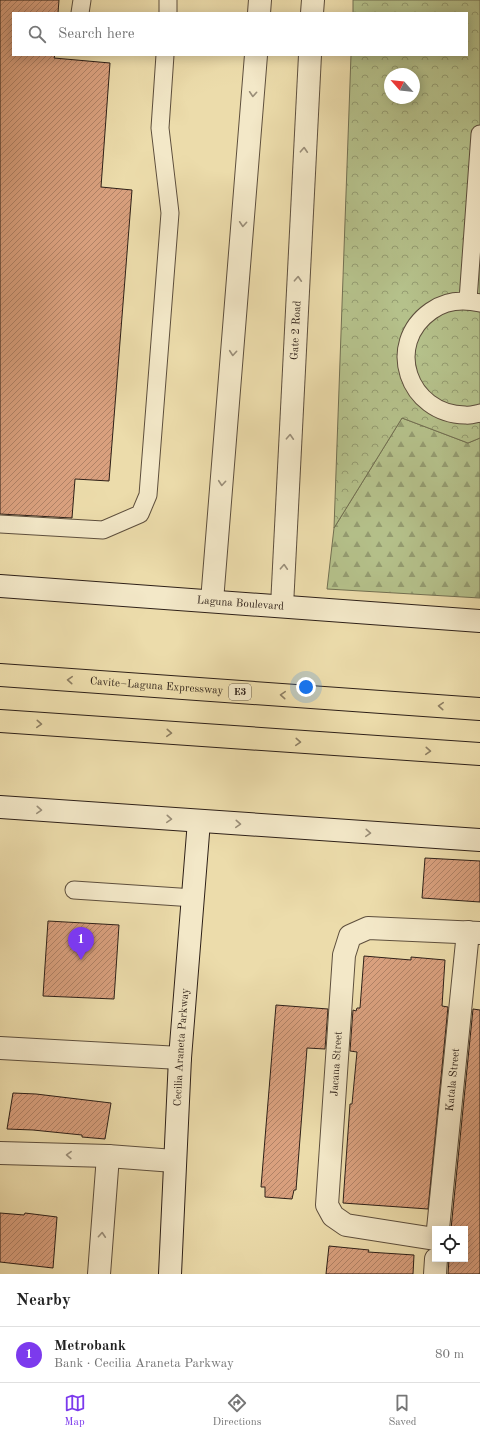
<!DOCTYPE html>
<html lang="en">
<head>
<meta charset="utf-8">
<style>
	body { margin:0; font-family:"Old Standard TT",serif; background:#f2f2f2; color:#222 }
	.controls { position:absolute; right:12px; bottom:12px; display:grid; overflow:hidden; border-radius:0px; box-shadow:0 2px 10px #0003 }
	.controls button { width:36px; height:36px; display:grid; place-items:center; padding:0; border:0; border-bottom:1px solid #e0e0e0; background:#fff; color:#222; font:20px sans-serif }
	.compass { position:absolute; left:384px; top:68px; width:36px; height:36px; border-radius:50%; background:#fff; box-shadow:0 2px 10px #0003; rotate:297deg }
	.you { position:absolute; left:306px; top:687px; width:14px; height:14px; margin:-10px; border:3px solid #fff; border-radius:50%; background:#1a73e8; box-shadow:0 0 0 6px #1a73e833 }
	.badge { display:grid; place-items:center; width:26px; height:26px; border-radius:50%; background:#7c3aed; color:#fff; font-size:13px; font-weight:700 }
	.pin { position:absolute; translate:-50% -33px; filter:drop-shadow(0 1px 2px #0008) }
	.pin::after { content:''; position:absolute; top:21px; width:14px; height:12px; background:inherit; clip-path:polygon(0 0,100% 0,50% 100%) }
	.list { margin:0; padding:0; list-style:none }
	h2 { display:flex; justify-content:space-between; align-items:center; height:52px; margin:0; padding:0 16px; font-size:17px }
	h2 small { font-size:13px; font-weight:400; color:#767676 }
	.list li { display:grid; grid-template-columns:26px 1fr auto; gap:12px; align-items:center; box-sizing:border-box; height:56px; padding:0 16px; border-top:1px solid #e0e0e0 }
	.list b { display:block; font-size:15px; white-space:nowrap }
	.list p { margin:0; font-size:13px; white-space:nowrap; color:#767676 }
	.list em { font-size:13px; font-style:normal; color:#767676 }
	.icon { flex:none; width:22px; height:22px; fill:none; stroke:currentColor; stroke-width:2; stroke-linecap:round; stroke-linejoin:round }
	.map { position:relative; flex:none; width:480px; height:1274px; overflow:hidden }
	.search { position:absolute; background:#fff; box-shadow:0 2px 10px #0003; left:12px; right:12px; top:12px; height:44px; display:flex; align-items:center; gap:10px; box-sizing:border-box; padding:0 14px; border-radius:0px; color:#767676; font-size:15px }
	.sheet { height:108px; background:#fff }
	nav { display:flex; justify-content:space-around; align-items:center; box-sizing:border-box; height:56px; border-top:1px solid #e0e0e0; background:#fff; font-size:11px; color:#767676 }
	nav a { display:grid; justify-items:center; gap:2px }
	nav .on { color:#7c3aed }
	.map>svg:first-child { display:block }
	.forest { fill:url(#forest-firs); stroke:#727052 }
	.park { fill:url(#park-crowns); stroke:#727052; fill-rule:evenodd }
	.building { fill:url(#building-hatch); stroke:#2e2018 }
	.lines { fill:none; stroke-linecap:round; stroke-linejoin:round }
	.lane-casing { stroke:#5e4f3d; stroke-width:19 }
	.street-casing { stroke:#5e4f3d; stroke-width:24 }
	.secondary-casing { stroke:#2e2018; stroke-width:24 }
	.highway-casing { stroke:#2e2018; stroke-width:24 }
	.lane { stroke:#f3e8c8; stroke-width:17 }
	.street { stroke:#f3e8c8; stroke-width:22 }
	.secondary { stroke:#f3e8c8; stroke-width:22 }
	.highway { stroke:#ecdcab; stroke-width:22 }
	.oneway { stroke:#9a8e79 }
	.oneway2 { stroke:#8d7e62 }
	.labels { text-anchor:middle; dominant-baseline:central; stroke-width:3; stroke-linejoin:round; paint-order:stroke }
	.shield { fill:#f3e8c8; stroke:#695c4d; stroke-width:1 }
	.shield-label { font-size:10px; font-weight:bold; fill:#2e2018 }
	.street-label { font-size:11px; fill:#2e2018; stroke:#f3e8c8 }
</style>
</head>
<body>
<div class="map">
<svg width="480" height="1274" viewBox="0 0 480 1274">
	<defs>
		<pattern id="forest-firs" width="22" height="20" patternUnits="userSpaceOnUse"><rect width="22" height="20" fill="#b5c18b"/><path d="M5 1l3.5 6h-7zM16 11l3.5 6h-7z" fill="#949c71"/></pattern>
		<pattern id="park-crowns" width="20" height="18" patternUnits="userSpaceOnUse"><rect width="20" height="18" fill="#b5c18b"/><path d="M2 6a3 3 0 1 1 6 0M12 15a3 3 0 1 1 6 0" fill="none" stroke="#949c71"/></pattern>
		<pattern id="building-hatch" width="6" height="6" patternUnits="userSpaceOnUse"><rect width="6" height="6" fill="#d9a07e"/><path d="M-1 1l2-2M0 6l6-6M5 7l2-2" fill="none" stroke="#b08266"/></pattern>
	</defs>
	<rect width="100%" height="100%" fill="#ecdcab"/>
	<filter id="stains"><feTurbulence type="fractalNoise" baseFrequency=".005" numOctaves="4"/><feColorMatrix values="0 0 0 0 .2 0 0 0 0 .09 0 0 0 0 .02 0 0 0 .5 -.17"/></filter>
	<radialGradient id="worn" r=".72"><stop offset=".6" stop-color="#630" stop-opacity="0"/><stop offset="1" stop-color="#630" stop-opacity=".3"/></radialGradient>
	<path class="forest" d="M402,418L468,443L480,438V598L327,589L334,528Z"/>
	<path class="park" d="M353,0H480V438L468,443L402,418L334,528L351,55H467V13H353ZM390,74H414V98H390Z"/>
	<path class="building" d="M0,0H59L58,13H13V55H55L54,58L110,63L101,187L132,190L109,481L75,479L72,518L0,514Z
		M425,858L480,861V902L422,898Z
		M48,921L119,925L114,999L43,996Z
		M364,956L411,960V957L445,960L442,1006L448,1007L428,1209L343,1203L350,1104H352L357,1052L350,1051L353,1010L356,1011L357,1008H360Z
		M276,1005L328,1009L325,1049L307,1048L296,1190H294L292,1199L265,1197V1187H261Z
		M473,1009L480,1010V1274H448L449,1259H465V1229H451Z
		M13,1093L36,1094L111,1103L105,1139L82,1137V1135L33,1130L7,1129Z
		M0,1213L24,1215L25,1213L57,1217L53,1268L0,1262Z
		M329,1246L369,1250L368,1252L414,1255L413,1274H326Z"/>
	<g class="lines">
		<defs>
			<path id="lane" d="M80,13L82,0
				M168,13V0
				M468,300L480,134
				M480,303C462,299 446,300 431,311C384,344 408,414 465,415C470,416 475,414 480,413
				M0,524L103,530L140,514L148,495L170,213L160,128L165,55
				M74,890L194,898"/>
			<g id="street">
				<path d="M259,13L260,0"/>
				<path d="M312,13L313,0"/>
				<path d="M212,601L256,55"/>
				<path id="s1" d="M282,606L310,55"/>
				<path d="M0,1048L180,1058"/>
				<path d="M0,1153L108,1156L174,1161"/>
				<path id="s2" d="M438,1229L468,932"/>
				<path id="s3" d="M435,1239L346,1225L333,1216L327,1205L344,955L350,936L368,928L480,933"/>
				<path d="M99,1274L108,1156"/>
				<path d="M435,1274L436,1259"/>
			</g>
			<g id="secondary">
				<path id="s4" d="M0,586L480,621"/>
				<path d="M0,807L480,840"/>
				<path id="s5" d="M170,1274L180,1058L199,821"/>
			</g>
			<g id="highway">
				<path id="s6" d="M0,675L480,709"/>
				<path d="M0,721L480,754"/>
			</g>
		</defs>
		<use href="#lane" class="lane-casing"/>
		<use href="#street" class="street-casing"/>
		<use href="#secondary" class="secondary-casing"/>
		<use href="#highway" class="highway-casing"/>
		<use href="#lane" class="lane"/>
		<use href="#street" class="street"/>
		<use href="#secondary" class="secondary"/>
		<use href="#highway" class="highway"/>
	</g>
	<defs><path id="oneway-chevron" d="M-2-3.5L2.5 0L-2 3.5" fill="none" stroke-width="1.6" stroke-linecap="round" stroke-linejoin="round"/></defs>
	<g class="oneway">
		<use href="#oneway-chevron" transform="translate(253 94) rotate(94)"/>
		<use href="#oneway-chevron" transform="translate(304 150) rotate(-87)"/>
		<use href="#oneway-chevron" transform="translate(243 224) rotate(94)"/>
		<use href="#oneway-chevron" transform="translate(298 279) rotate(-87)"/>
		<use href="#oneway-chevron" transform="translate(233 353) rotate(95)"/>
		<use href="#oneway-chevron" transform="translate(290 437) rotate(-87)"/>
		<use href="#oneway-chevron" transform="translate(222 483) rotate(95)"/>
		<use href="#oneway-chevron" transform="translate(284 567) rotate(-87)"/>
		<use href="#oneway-chevron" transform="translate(39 810) rotate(4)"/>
		<use href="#oneway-chevron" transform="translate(169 819) rotate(4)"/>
		<use href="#oneway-chevron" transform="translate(238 824) rotate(4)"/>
		<use href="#oneway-chevron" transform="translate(368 833) rotate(4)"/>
		<use href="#oneway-chevron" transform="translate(69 1155) rotate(-178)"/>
		<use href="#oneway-chevron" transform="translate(102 1235) rotate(-86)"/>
	</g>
	<g class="oneway2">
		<use href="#oneway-chevron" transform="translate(70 680) rotate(-176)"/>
		<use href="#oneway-chevron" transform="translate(283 695) rotate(-176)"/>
		<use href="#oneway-chevron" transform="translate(441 706) rotate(-176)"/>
		<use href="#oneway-chevron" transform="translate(39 724) rotate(4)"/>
		<use href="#oneway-chevron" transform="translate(169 733) rotate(4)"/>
		<use href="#oneway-chevron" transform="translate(298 742) rotate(4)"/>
		<use href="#oneway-chevron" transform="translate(428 751) rotate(4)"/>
	</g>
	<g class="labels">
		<rect class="shield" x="229" y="684" width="22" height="16" rx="3"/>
		<g class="shield-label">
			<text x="240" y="692">E3</text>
		</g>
		<g class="street-label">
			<text stroke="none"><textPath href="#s1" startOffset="276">Gate 2 Road</textPath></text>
			<text stroke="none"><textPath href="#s4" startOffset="241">Laguna Boulevard</textPath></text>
			<text stroke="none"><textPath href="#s6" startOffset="157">Cavite–Laguna Expressway</textPath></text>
			<text stroke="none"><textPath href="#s5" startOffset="227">Cecilia Araneta Parkway</textPath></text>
			<text stroke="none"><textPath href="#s3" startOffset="260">Jacana Street</textPath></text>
			<text stroke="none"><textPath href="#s2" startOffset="150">Katala Street</textPath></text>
		</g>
	</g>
	<rect width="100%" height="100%" filter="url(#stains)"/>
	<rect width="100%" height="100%" fill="url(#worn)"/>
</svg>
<div class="controls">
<button><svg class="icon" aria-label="locate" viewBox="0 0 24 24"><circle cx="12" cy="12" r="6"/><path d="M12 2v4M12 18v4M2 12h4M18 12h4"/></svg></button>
</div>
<svg class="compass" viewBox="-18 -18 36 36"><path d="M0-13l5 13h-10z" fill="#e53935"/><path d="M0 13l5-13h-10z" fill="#767676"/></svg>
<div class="you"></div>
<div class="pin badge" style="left:81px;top:960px">1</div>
<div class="search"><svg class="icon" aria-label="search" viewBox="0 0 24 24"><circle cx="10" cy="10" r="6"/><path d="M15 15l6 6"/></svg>Search here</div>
</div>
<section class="sheet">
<h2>Nearby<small></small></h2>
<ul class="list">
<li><span class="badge">1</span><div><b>Metrobank</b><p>Bank · Cecilia Araneta Parkway</p></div><em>80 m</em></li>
</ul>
</section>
<nav>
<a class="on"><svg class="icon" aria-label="map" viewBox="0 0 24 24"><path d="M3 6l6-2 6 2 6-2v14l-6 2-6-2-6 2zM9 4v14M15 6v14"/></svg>Map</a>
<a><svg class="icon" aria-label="directions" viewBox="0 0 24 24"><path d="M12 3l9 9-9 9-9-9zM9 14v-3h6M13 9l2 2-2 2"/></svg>Directions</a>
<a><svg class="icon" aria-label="saved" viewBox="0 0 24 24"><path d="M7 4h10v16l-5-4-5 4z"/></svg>Saved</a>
</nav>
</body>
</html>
